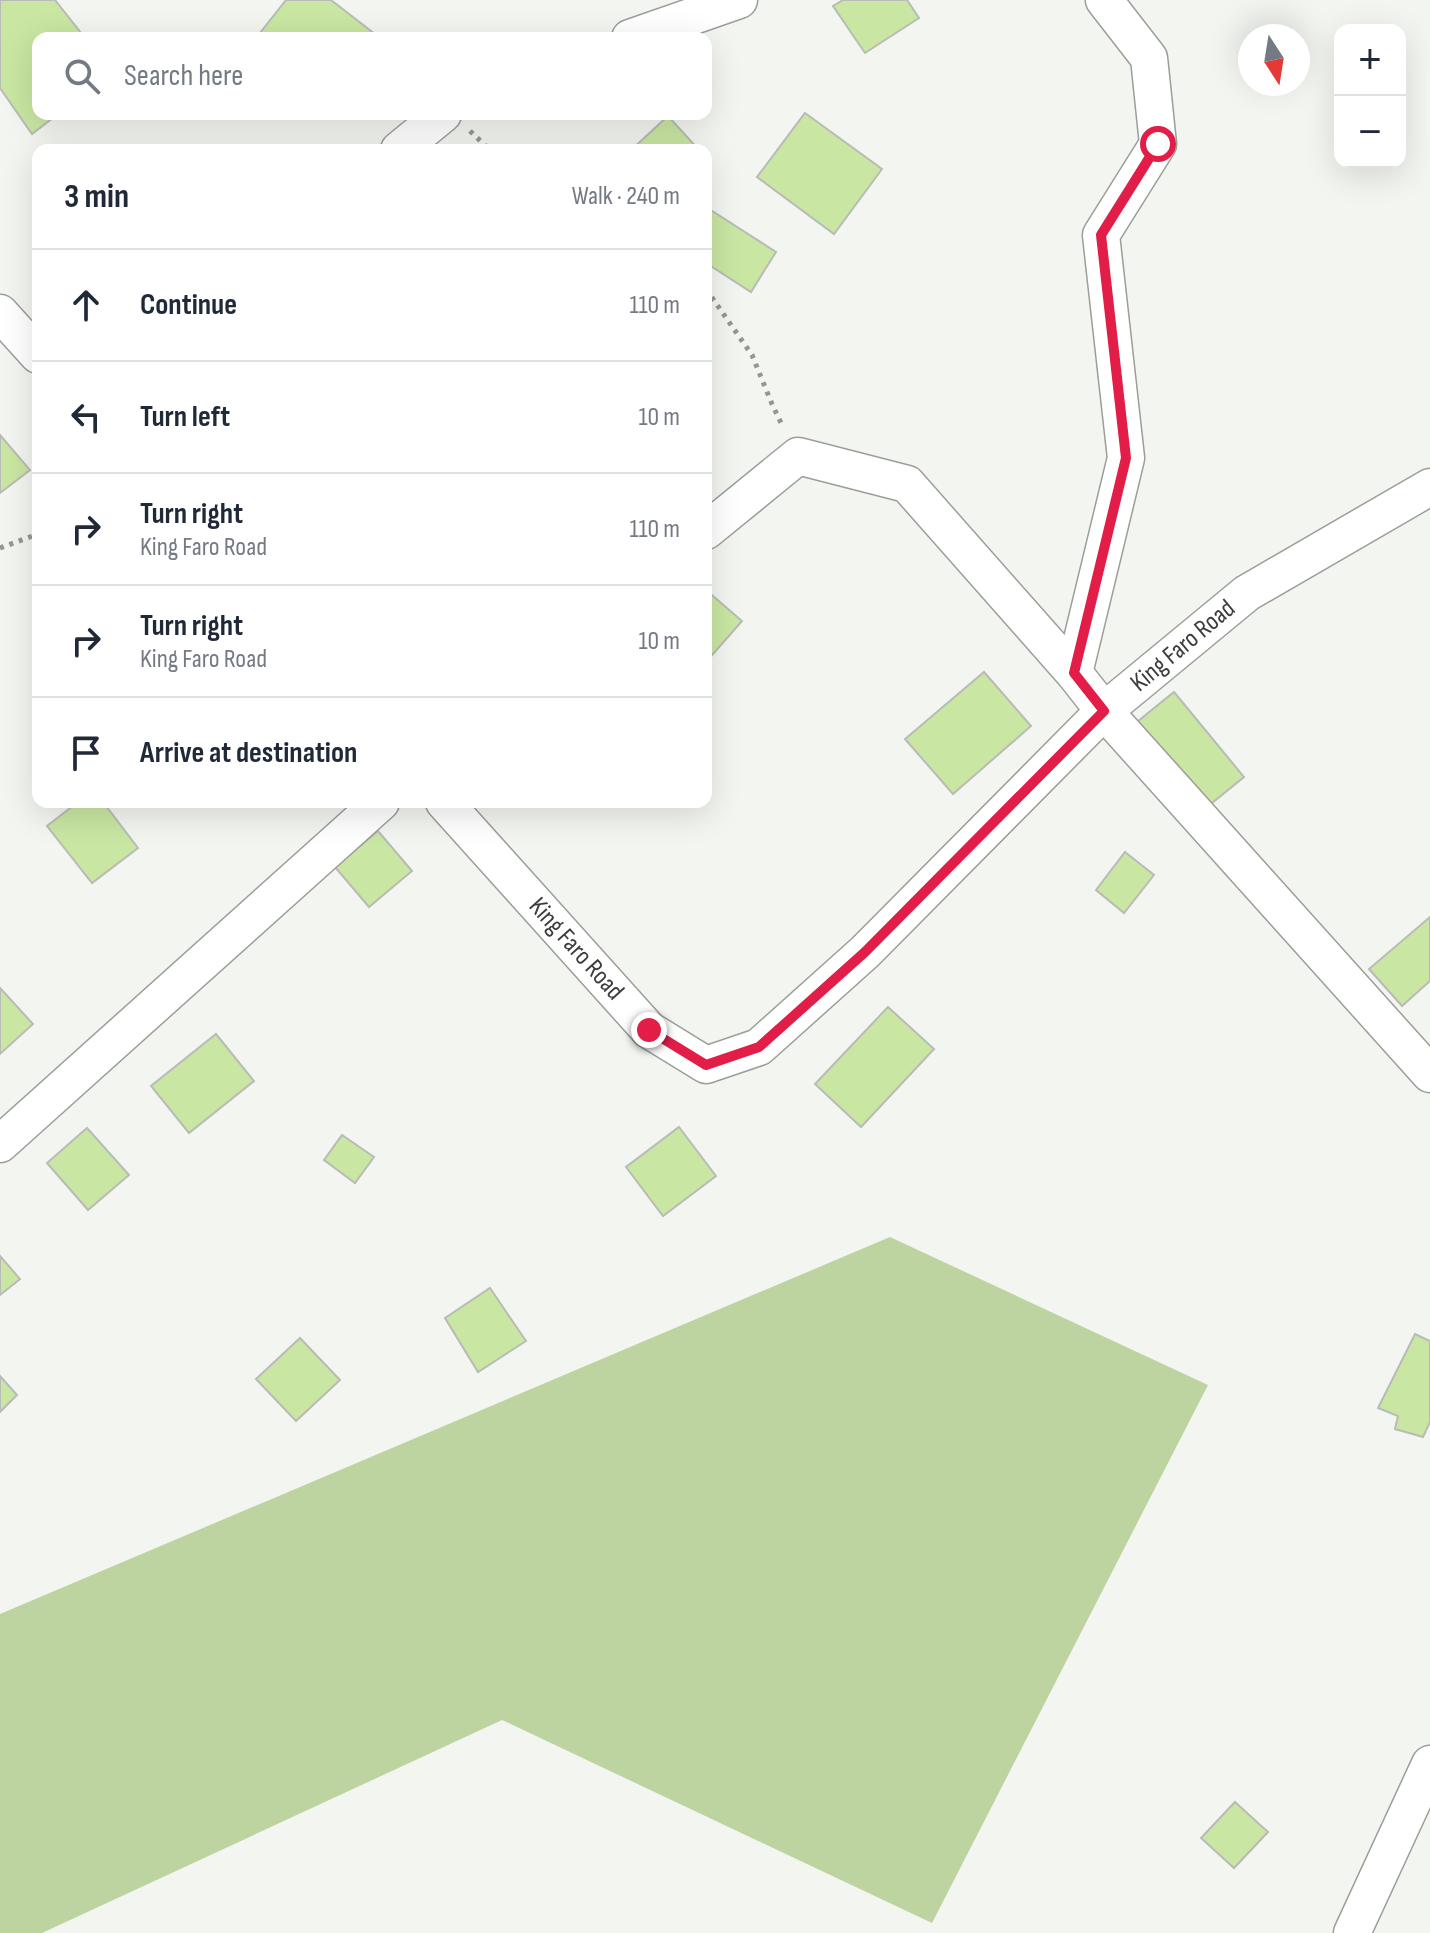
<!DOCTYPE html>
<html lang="en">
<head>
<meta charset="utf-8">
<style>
	body { margin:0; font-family:"Sofia Sans Condensed",sans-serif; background:#f6f6f7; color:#1f2937 }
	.controls { position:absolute; right:24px; top:24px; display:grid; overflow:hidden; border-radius:16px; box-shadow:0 8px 32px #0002 }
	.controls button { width:72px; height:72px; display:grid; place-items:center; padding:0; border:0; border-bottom:2px solid #e0e1e3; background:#fff; color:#1f2937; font:40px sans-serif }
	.compass { position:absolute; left:1238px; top:24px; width:72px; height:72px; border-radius:50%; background:#fff; box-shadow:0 8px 32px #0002; rotate:168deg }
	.stop { position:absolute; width:24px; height:24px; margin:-18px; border:6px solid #e11d48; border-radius:50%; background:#fff }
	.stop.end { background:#e11d48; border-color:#fff; box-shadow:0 2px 8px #0008 }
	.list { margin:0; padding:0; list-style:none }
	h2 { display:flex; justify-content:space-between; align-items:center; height:104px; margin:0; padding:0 32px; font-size:34px }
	h2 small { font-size:26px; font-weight:400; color:#747a83 }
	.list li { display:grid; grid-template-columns:52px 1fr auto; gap:24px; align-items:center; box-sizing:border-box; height:112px; padding:0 32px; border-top:2px solid #e0e1e3 }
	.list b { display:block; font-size:30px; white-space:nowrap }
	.list p { margin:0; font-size:26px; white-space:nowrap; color:#747a83 }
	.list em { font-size:26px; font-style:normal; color:#747a83 }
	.icon { flex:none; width:44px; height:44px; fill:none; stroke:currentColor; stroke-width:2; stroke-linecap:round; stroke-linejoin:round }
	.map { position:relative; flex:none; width:1430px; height:1933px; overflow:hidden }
	.search { position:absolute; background:#fff; box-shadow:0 8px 32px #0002; left:32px; top:32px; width:680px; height:88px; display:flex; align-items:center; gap:20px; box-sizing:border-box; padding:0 28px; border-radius:16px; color:#747a83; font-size:30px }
	.panel { position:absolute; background:#fff; box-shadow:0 8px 32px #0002; left:32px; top:144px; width:680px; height:664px; border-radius:16px }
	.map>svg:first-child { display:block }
	.green { fill:#bdd4a1 }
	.building { fill:#c9e6a2; stroke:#b9bbb7; stroke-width:2 }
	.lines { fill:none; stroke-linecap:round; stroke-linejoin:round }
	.street-casing { stroke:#9c9e9a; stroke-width:39 }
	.path { stroke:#959693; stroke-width:5; stroke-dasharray:4 6; stroke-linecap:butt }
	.street { stroke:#fff; stroke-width:36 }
	.route { stroke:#e11d48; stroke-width:10 }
	.labels { text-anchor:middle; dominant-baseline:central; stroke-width:7; stroke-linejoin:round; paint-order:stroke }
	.street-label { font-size:26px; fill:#3c3d3b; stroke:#fff }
</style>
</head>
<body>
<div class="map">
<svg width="1430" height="1933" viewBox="0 0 1430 1933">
	<rect width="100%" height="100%" fill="#f3f5f0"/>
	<path class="green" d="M890,1237L1208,1385L932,1923L502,1720L42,1933H0V1614Z"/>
	<path class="building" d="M0,0H55L85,38H38V114H58L32,134L0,88Z
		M286,0H331L380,38H256Z
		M843,0H907L919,18L865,53L833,6Z
		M805,113L882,169L834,234L757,177Z
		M668,116L699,150H631Z
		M706,207L776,252L751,292L706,263Z
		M0,435L30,470L0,493Z
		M706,590L742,621L706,662Z
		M984,672L1031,726L953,794L905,739Z
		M1174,692L1244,777L1207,807L1137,722Z
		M78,802H103L138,848L92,883L47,826Z
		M378,831L412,871L369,907L335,867Z
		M1125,852L1154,875L1124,913L1096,890Z
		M1430,917V981L1402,1006L1369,969Z
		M0,988L33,1024L0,1054Z
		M888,1007L934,1049L861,1127L815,1084Z
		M216,1034L254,1081L189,1133L151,1086Z
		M679,1127L716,1176L663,1216L626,1167Z
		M87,1128L129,1175L88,1210L47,1163Z
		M342,1135L374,1157L355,1183L324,1160Z
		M0,1256L20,1279L0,1295Z
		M490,1288L526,1341L478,1372L445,1318Z
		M1415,1334L1430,1341V1422L1423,1437L1395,1429L1398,1416L1378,1408Z
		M300,1338L340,1380L296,1421L256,1379Z
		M0,1376L17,1395L0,1412Z
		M1235,1802L1268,1832L1234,1868L1201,1838Z"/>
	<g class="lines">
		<defs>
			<path id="street" d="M630,38L739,0
				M399,150L443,114
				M0,313L38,355
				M706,531L798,456L907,484L1074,673L1104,711L1430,1074
				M1074,673L1126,458L1101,235L1158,144L1149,58L1104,0
				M444,802L649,1030L706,1065L759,1047L865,952L1104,711L1247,593L1430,487
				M0,1144L381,802
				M1352,1933L1430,1764"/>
		</defs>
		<use href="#street" class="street-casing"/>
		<path class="path" d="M470,131L490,150
			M706,289L752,355L772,404L783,427
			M0,548L38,534"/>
		<use href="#street" class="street"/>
	</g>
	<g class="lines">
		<path class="route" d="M649,1030L706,1065L759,1047L865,952L1104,711L1074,673L1126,458L1101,235L1158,144"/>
	</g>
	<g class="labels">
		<g class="street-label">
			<text transform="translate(1183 646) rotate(-40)">King Faro Road</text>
			<text transform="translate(576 949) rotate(48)">King Faro Road</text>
		</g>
	</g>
</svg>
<div class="controls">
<button>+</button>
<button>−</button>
</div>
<svg class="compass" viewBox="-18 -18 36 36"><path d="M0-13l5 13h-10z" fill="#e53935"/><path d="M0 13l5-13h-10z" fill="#747a83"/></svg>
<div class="stop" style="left:1158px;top:144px"></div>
<div class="stop end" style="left:649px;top:1030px"></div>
<div class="search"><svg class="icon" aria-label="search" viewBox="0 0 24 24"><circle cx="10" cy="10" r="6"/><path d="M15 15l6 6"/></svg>Search here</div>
<section class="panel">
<h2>3 min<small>Walk · 240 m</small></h2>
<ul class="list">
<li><svg class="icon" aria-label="ahead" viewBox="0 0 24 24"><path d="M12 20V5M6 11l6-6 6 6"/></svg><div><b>Continue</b></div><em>110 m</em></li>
<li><svg class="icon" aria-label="left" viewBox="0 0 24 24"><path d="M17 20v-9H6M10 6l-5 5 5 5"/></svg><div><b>Turn left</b></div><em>10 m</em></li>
<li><svg class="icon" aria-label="right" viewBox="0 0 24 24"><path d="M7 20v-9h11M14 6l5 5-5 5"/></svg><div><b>Turn right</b><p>King Faro Road</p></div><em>110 m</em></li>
<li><svg class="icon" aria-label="right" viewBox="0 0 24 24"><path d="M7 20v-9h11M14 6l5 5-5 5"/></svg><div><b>Turn right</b><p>King Faro Road</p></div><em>10 m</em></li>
<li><svg class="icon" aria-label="arrive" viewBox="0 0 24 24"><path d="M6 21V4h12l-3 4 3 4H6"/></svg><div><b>Arrive at destination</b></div></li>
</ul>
</section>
</div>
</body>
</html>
